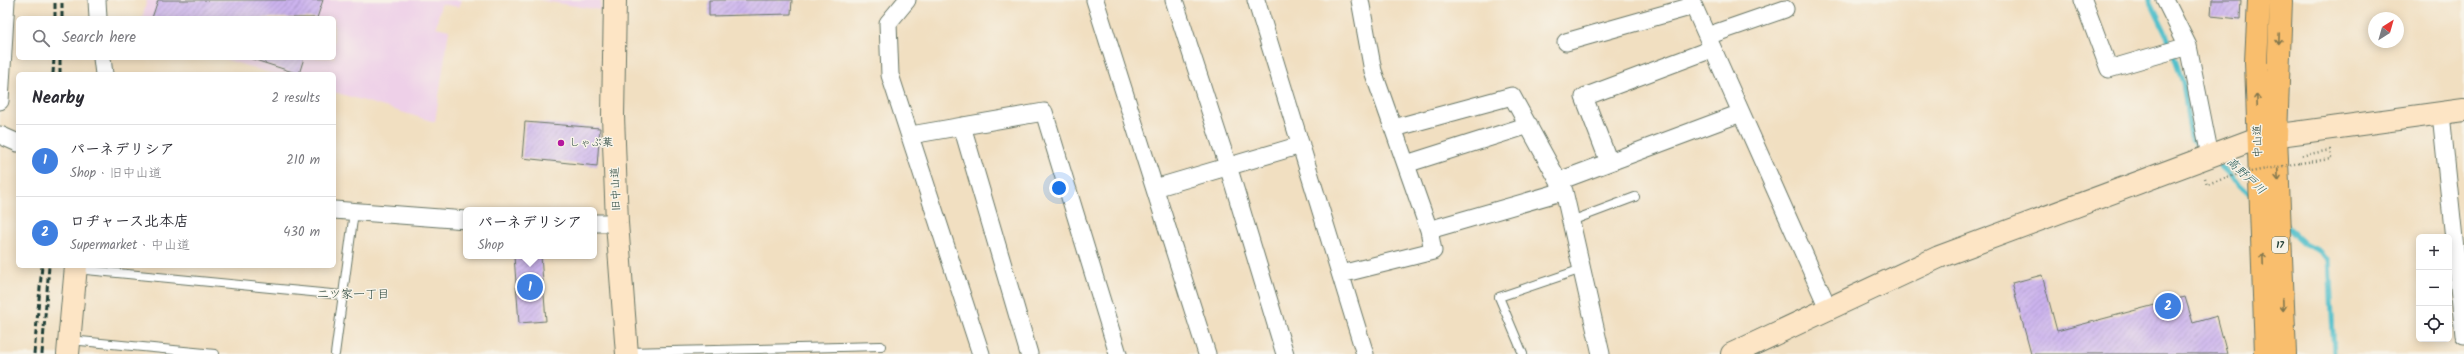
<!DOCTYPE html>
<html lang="en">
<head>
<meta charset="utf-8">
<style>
	body { margin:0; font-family:Kalam,"Klee One",sans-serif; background:#f2f2f3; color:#2b2b33 }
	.controls { position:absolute; right:12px; bottom:12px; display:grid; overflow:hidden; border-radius:6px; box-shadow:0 2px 10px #0003 }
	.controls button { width:36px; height:36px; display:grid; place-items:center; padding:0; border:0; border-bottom:1px solid #e1e1e2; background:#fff; color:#2b2b33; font:20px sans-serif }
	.compass { position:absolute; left:2368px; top:12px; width:36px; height:36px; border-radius:50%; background:#fff; box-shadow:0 2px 10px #0003; rotate:37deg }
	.you { position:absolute; left:1059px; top:188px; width:14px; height:14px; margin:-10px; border:3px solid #fff; border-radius:50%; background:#1a73e8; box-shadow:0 0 0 6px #1a73e833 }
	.badge { display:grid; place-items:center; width:26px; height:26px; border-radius:50%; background:#0b8043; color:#fff; font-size:13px; font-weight:700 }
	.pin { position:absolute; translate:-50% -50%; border:2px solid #fff; box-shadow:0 1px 4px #0006 }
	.popup { position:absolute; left:463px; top:207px; width:134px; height:52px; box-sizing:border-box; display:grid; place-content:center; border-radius:6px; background:#fff; filter:drop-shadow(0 1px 3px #0005); font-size:13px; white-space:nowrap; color:#7c7c81 }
	.popup b { font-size:15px; color:#2b2b33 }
	.popup::after { content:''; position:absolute; left:50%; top:100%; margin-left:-8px; border:8px solid transparent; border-top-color:#fff }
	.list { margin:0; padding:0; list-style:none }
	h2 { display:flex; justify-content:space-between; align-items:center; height:52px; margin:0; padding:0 16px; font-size:17px }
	h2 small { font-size:13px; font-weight:400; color:#7c7c81 }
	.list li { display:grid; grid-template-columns:26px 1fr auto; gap:12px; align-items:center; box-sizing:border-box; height:72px; padding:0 16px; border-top:1px solid #e1e1e2 }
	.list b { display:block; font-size:15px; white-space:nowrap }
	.list p { margin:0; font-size:13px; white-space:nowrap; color:#7c7c81 }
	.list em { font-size:13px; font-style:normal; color:#7c7c81 }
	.icon { flex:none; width:22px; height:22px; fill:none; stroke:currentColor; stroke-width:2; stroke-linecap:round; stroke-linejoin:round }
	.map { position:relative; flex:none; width:2464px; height:354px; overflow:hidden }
	.search { position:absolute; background:#fff; box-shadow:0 2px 10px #0003; left:16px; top:16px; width:320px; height:44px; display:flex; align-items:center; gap:10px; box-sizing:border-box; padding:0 14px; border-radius:6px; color:#7c7c81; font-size:15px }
	.panel { position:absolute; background:#fff; box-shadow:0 2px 10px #0003; left:16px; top:72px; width:320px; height:196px; border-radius:6px }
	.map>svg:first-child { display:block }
	.built { fill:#eed0e8 }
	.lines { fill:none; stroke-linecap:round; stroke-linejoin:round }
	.stream { stroke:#53c0cb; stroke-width:5 }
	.building { fill:url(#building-hatch) }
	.lane-casing { stroke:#687665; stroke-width:10 }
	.street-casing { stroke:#687665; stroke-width:19 }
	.secondary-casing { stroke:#687665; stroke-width:24 }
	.highway-casing { stroke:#687665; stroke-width:24 }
	.path { stroke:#687665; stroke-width:2.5; stroke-dasharray:1 3; stroke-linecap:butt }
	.lane { stroke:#fff; stroke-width:8 }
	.street { stroke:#fff; stroke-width:17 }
	.secondary { stroke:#fde5c5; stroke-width:22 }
	.highway { stroke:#f9be6d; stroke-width:22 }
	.rail { stroke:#1f3d34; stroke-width:3; stroke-dasharray:6 3; stroke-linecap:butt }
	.path-bridge { stroke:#687665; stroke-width:2.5; stroke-dasharray:1 3; stroke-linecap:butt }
	.oneway { stroke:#81774e }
	.poi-dot { fill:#b5179e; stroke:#f7f3e8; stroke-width:1.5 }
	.labels { text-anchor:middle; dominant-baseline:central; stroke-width:3; stroke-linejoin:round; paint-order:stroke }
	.shield { fill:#f7f3e8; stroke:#60746a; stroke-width:1 }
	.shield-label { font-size:10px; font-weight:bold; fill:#1f3d34 }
	.street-label { font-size:11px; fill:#1f3d34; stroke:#f7f3e8 }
	.poi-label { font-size:11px; fill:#1f3d34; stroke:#f7f3e8; text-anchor:start }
	.water-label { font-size:12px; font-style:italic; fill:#2c5e5a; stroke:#f7f3e8 }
	.neighbourhood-label { font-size:12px; fill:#1f3d34; stroke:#f7f3e8 }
</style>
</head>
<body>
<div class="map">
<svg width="2464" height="354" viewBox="0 0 2464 354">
	<defs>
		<pattern id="building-hatch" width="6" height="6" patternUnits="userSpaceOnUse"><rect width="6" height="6" fill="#ccb3ee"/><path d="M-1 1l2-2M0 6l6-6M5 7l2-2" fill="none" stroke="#a593c2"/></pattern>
	</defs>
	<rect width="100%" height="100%" fill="#f7f3e8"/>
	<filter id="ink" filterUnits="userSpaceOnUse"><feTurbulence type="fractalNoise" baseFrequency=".025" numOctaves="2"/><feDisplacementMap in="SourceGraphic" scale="8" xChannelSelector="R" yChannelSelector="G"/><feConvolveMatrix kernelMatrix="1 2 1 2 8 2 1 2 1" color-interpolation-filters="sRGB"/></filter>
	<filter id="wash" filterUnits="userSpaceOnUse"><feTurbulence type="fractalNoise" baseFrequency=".012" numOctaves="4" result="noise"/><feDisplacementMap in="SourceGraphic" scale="16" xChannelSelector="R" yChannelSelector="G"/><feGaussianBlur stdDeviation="0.9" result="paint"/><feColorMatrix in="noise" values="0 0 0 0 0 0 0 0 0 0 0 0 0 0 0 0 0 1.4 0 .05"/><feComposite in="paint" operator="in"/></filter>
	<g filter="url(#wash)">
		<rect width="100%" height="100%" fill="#f1dfc1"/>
		<path class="built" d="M147,0H462L459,7L441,4L436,27L449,30L435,122L334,92V74H274L221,58H334V18H142Z
			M538,0H601L600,10Z"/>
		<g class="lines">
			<path class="stream" d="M2150,0L2166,33L2183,83L2191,139L2203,151
				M2214,160L2253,197
				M2286,226L2305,244L2319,251L2329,260L2334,354"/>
		</g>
		<g id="blocks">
			<path class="building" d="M158,0H323L317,18H152Z
				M709,0H792L791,14L709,16Z
				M2212,0H2241L2240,19L2211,16Z
				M249,58H304L299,74Z
				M525,122L600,128L597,166L522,158Z
				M514,256H541L546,321L519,323Z
				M2042,275L2057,331L2185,297L2193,323L2217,316L2227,354H2031L2012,283Z"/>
		</g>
	</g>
	<g filter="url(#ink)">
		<use href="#blocks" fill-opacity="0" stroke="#687665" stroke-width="1"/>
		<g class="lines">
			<defs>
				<path id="lane" d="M1571,221L1635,197
					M76,269L342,295
					M70,340L215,354
					M627,352L881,346
					M335,354L354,212
					M1523,354L1499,297L1582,269"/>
				<path id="street" d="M97,0L98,18
					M907,0L888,23L890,75L981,354
					M1095,0L1207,354
					M1174,0L1228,166L1285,354
					M1256,0L1365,354
					M1691,0L1828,308
					M2083,0L2109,69L2188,46
					M2165,0L2188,46L2210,156
					M1707,36L1785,9
					M1566,42L1693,6
					M102,58L104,74
					M0,101L6,0
					M2441,114L2464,335
					M962,126L1029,354
					M1394,128L1512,96L1564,191L1601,354
					M0,135L18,143
					M911,135L1044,112L1118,354
					M1609,162L1584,97L1712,49
					M1406,164L1529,125
					M1559,181L1741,113
					M1155,188L1301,145
					M334,210L466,220
					M594,223H617
					M1429,230L1564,191
					M1341,274L1433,251L1429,230L1373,71L1360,0"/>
				<path id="secondary" d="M615,0L613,116L617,223L627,354
					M68,354L76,266
					M1732,354L1939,257L2258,138L2464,110"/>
				<path id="highway" d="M2259,0L2256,62L2266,354
					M2281,0L2276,136L2285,354"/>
			</defs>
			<use href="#lane" class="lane-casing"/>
			<use href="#street" class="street-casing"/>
			<use href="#secondary" class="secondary-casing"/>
			<use href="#highway" class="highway-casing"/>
			<path class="path" d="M2300,163L2331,159L2330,150L2300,156
				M2205,178L2207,184L2239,174"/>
			<use href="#lane" class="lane"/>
			<use href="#street" class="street"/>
			<use href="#secondary" class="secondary"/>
			<use href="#highway" class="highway"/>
			<path class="rail" d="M55,18V0
				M62,18V0
				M53,74L54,58
				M60,74V58
				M34,354L42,266
				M42,354L49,266"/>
			<path class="path-bridge" d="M2239,174L2300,163"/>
		</g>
		<defs><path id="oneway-shaft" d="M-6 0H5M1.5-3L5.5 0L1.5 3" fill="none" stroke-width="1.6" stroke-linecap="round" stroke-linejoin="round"/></defs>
		<g class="oneway">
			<use href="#oneway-shaft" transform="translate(2279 39) rotate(92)"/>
			<use href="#oneway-shaft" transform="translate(2257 100) rotate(-92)"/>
			<use href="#oneway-shaft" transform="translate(2278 175) rotate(88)"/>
			<use href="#oneway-shaft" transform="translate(2263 259) rotate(-92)"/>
			<use href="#oneway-shaft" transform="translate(2283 305) rotate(88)"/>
		</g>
	</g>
	<circle class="poi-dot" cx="561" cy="143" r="4"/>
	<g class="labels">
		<rect class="shield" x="2272" y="237" width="16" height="16" rx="3"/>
		<g class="shield-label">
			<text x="2280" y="245">17</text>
		</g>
		<g class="street-label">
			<text transform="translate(2258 141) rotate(-92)">中山道</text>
			<text transform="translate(616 189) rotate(-92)">旧中山道</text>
		</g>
		<g class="poi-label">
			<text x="569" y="143">しゃぶ葉</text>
		</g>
		<g class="water-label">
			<text transform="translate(2246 176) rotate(43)">高野戸川</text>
		</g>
		<g class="neighbourhood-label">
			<text x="353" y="294">二ツ家一丁目</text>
		</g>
	</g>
</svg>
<div class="controls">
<button>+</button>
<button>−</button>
<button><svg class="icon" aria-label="locate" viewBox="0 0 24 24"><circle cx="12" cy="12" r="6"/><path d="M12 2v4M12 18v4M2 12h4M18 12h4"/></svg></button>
</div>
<svg class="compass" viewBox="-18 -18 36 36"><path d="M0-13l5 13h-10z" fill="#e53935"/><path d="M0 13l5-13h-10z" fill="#7c7c81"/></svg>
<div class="you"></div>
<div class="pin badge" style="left:530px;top:287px;background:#3f7fe0">1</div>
<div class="popup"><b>パーネデリシア</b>Shop</div>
<div class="pin badge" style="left:2168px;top:306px;background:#3f7fe0">2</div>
<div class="search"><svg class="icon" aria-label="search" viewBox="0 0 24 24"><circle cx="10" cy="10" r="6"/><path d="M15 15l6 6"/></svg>Search here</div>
<section class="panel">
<h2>Nearby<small>2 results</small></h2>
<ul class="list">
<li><span class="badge" style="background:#3f7fe0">1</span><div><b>パーネデリシア</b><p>Shop · 旧中山道</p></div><em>210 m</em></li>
<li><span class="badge" style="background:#3f7fe0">2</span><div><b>ロヂャース北本店</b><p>Supermarket · 中山道</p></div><em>430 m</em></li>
</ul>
</section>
</div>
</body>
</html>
